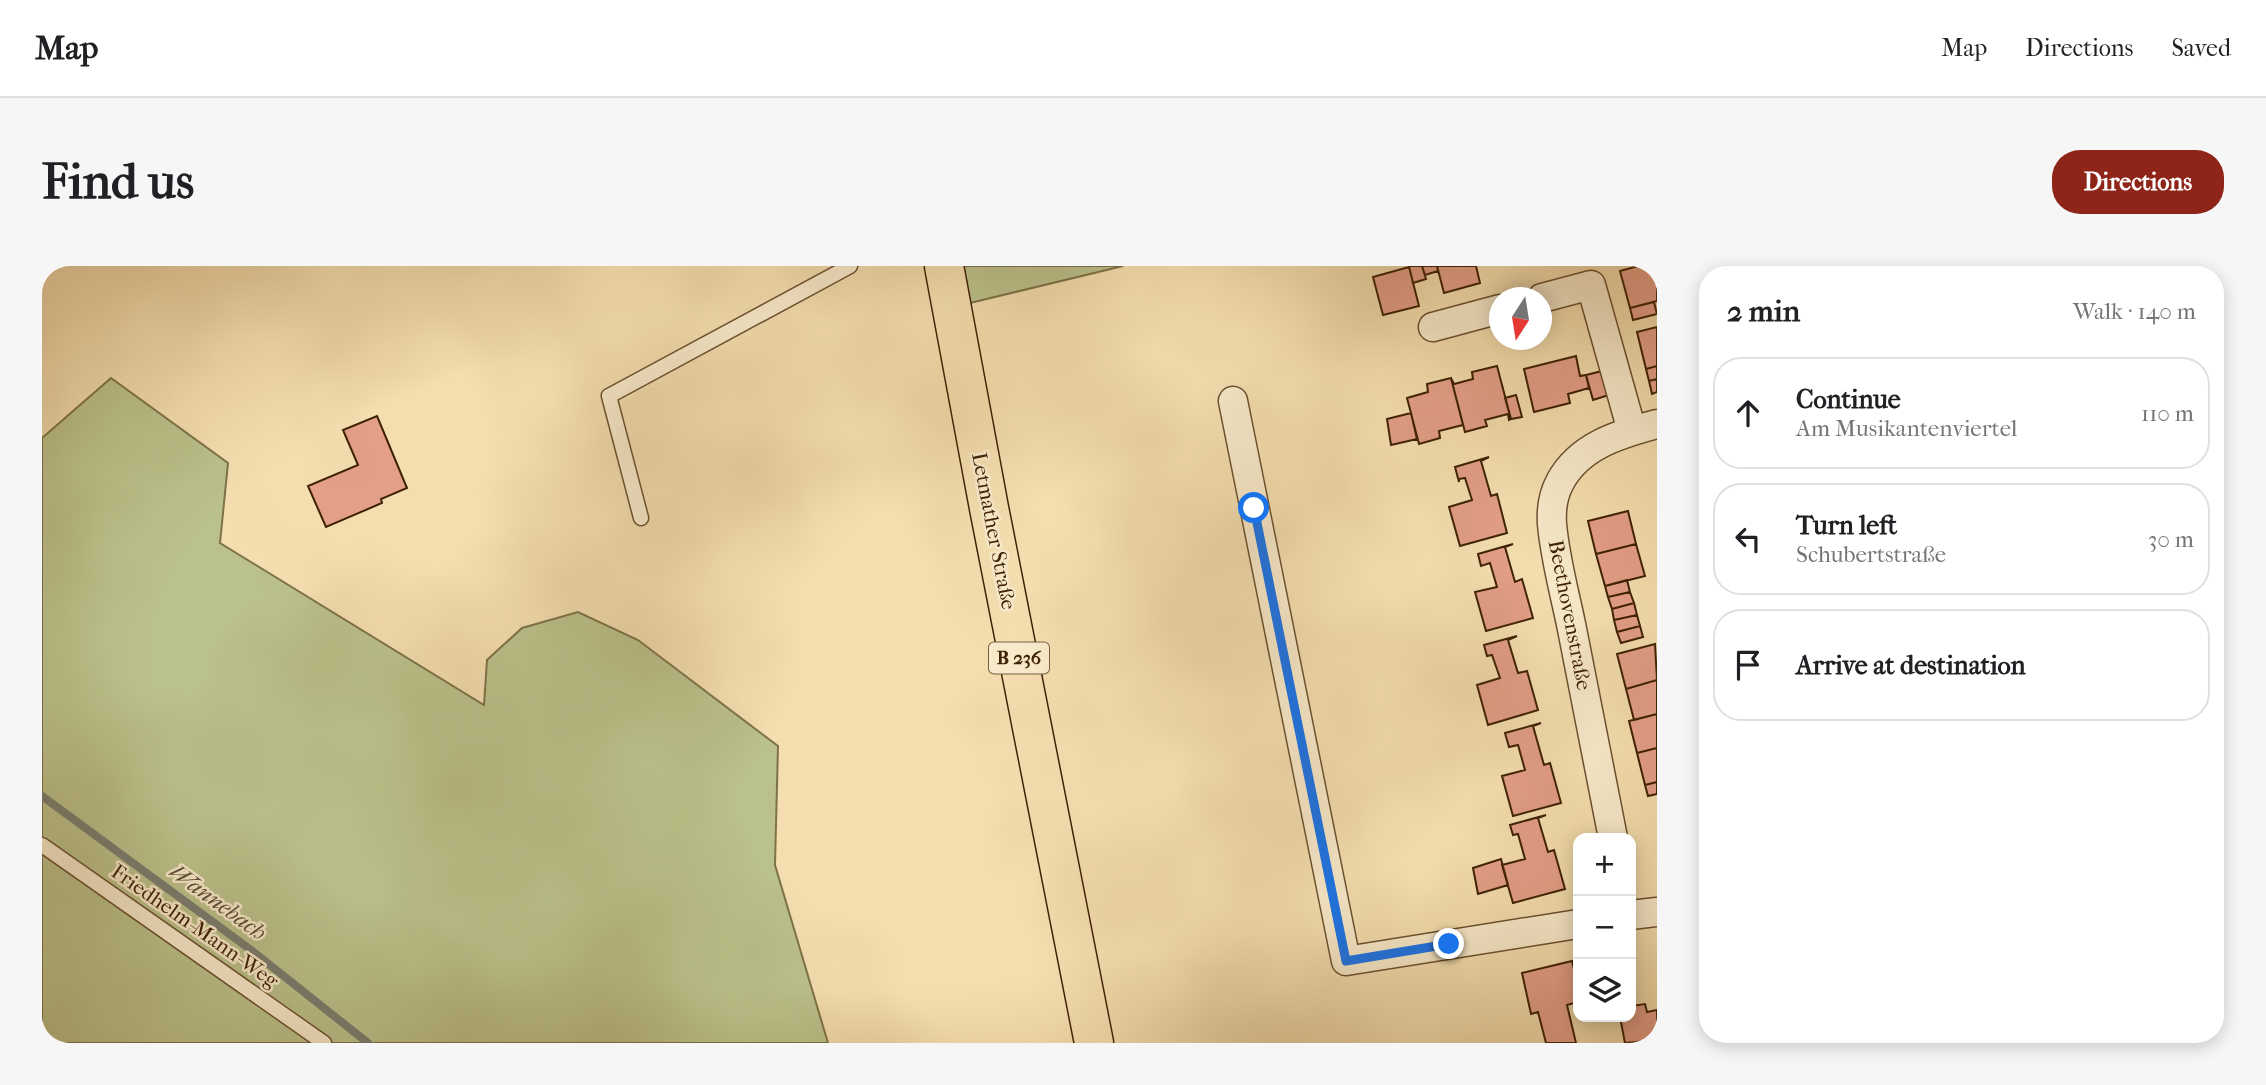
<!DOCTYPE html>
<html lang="en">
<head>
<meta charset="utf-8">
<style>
	body { margin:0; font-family:"IM FELL French Canon",serif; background:#f6f6f6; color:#202124 }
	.controls { position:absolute; right:21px; bottom:21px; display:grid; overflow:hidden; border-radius:14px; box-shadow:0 4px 18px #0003 }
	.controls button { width:63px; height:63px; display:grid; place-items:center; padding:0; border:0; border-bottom:2px solid #e0e0e0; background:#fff; color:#202124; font:35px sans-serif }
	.compass { position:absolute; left:1447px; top:21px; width:63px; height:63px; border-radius:50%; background:#fff; box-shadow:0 4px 18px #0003; rotate:192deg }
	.stop { position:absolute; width:21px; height:21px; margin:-16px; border:5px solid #1a73e8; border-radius:50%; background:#fff }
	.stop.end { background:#1a73e8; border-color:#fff; box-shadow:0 2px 7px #0008 }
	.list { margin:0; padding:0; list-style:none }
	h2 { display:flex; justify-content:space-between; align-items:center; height:91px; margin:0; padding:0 28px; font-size:30px }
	h2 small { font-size:23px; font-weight:400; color:#757577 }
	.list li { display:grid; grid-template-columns:46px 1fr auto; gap:21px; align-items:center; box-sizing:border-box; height:112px; margin:0 14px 14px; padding:0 14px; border:2px solid #e0e0e0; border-radius:28px }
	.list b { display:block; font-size:26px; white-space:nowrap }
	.list p { margin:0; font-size:23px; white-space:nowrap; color:#757577 }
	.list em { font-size:23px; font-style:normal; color:#757577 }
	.icon { flex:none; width:38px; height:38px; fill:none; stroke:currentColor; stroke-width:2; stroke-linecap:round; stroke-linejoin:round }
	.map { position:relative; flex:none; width:1615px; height:777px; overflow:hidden; border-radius:28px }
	header { display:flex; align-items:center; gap:42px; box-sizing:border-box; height:98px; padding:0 35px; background:#fff; border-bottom:2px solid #e0e0e0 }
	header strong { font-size:33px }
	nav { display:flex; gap:38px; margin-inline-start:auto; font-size:24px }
	.intro { display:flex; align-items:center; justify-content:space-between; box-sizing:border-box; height:168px; padding:0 42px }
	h1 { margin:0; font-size:49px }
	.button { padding:18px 32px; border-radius:28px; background:#8f2418; color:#fff; font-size:24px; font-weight:700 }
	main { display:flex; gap:42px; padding:0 42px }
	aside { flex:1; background:#fff; border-radius:28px; box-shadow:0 4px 18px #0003 }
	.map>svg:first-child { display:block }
	.green { fill:#bbc18b; stroke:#7d7248; stroke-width:2 }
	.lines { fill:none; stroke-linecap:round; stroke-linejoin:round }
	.stream { stroke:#7a7d70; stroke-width:8 }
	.building { fill:#e39f87; stroke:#3f2205; stroke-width:2 }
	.service-casing { stroke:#6c5130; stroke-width:17 }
	.minor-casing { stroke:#6c5130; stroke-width:31 }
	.primary-casing { stroke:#3f2205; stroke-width:41 }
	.service { stroke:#f8eacb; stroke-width:14 }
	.minor { stroke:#f8eacb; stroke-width:28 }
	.primary { stroke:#f4deaf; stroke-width:38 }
	.route { stroke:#1a73e8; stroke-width:9 }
	.labels { text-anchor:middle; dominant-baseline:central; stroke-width:5; stroke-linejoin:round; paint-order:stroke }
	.shield { fill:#f8eacb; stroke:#765e40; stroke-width:2 }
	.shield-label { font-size:19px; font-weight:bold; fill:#3f2205 }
	.street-label { font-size:21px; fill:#3f2205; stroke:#f8eacb }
	.water-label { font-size:23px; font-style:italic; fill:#5c4f3a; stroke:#f8eacb }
</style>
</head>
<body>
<header>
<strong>Map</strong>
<nav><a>Map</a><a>Directions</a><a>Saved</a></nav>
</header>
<div class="intro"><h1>Find us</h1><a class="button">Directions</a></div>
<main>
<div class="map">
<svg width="1615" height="777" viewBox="0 0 1615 777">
	<rect width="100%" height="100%" fill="#f4deaf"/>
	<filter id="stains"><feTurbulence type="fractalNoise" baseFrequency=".00286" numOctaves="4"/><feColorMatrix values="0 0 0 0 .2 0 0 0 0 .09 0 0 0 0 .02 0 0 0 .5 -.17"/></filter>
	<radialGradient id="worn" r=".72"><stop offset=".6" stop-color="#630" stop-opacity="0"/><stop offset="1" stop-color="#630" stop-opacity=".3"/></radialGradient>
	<path class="green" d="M921,0H1081L928,37Z
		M69,112L186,197L178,277L442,439L445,394L480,362L536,346L596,374L736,480L733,599L786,777H0V172Z"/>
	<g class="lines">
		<path class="stream" d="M0,530L209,684L326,777"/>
	</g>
	<path class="building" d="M1367,0H1380L1384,13L1371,17Z
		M1380,0H1395L1396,5L1383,9Z
		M1395,0H1434L1438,17L1402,27Z
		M1596,0H1615V35L1588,42L1578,5Z
		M1367,1L1377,40L1341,49L1331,11Z
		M1612,36L1615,48L1591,54L1588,42Z
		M1615,61V100L1604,103L1595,66Z
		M1534,90L1538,110L1544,109L1547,122L1526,128L1528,137L1492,146L1482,103Z
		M1455,100L1469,153L1467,154L1466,148L1443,154L1445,160L1423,166L1409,112L1412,118L1431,113L1430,106Z
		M1615,100V113L1607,115L1604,103Z
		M1564,104L1570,128L1551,134L1544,109Z
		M1409,112L1421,159L1397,165L1398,172L1377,178L1365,132L1386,126L1385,118Z
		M1615,113V126L1610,128L1607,115Z
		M1474,129L1480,151L1469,153L1463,132Z
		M1369,147L1375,173L1349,179L1345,153Z
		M335,150L365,222L339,233L340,237L284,261L266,220L316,199L301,164Z
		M1447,191L1439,195L1449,230L1455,228L1465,267L1418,280L1407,241L1430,234L1423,212L1417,213V216L1413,201Z
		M1586,245L1594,278L1554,288L1546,255Z
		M1471,278L1463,281L1473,316L1480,313L1491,352L1444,365L1433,326L1455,321L1448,297L1439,300L1436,288Z
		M1594,278L1603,310L1563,320L1554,288Z
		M1585,314L1588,326L1566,331L1563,320Z
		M1588,326L1592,337L1570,343L1566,331Z
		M1592,337L1595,349L1572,354L1570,343Z
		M1595,349L1598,360L1575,366L1572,354Z
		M1598,360L1601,371L1579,377L1575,366Z
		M1475,370L1466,374L1476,407L1485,405L1496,444L1446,459L1435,419L1458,412L1450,389L1445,390L1442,379Z
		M1613,378L1615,414L1584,423L1575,388Z
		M1615,414V448L1592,454L1584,423Z
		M1615,448V482L1595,487L1587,455Z
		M1499,457L1491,460L1502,499L1508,497L1519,537L1471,550L1460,510L1483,504L1476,479L1467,481L1463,467Z
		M1615,482V516L1603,519L1595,487Z
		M1615,516V528L1606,530L1603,519Z
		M1504,549L1496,552L1506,586L1512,584L1523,623L1471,637L1460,599L1483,593L1476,568L1471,569L1468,559Z
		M1459,593L1466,619L1436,628L1431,602Z
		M1530,695L1536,720V736L1525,739L1534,777H1504L1496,746L1489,748L1480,707Z
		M1603,738L1605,746L1615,744V774L1583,777L1578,751H1589V740Z"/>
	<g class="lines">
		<defs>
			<path id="service" d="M599,252L567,130L808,0
				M0,579L282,777"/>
			<path id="minor" d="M1500,32L1549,19L1590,165
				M1391,61L1458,43
				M1191,135L1304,695L1536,658
				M1571,572C1557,502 1543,432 1530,363C1523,328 1513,293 1510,258C1509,243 1511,229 1518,216C1537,180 1577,168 1615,158
				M1589,649L1615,646"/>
			<path id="primary" d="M902,0L947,242L1052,777"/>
		</defs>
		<use href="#service" class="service-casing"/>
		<use href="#minor" class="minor-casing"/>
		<use href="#primary" class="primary-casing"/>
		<use href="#service" class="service"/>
		<use href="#minor" class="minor"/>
		<use href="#primary" class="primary"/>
	</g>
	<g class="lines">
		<path class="route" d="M1212,242L1304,695L1407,678"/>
	</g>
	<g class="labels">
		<rect class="shield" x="947" y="376.5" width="60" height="31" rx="5"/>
		<g class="shield-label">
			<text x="977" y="392">B 236</text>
		</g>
		<g class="street-label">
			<text transform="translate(952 265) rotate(79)">Letmather Straße</text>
			<text transform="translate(1528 349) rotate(79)">Beethovenstraße</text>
			<text transform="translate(153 660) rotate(35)">Friedhelm-Mann-Weg</text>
		</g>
		<g class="water-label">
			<text transform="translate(176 636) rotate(36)">Wannebach</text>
		</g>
	</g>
	<rect width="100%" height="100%" filter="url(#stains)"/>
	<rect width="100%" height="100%" fill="url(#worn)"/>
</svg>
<div class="controls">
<button>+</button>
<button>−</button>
<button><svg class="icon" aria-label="layers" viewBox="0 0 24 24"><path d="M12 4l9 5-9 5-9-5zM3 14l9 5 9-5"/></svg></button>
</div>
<svg class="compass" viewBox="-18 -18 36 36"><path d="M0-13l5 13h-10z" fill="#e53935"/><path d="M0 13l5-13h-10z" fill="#757577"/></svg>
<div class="stop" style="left:1212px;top:242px"></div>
<div class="stop end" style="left:1407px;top:678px"></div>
</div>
<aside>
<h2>2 min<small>Walk · 140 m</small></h2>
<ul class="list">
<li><svg class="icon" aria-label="ahead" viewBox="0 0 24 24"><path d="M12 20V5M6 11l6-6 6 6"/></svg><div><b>Continue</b><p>Am Musikantenviertel</p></div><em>110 m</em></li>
<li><svg class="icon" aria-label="left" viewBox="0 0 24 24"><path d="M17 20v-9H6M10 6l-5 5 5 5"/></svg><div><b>Turn left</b><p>Schubertstraße</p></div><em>30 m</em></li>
<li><svg class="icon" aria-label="arrive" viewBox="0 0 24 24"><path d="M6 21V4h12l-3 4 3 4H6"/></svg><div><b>Arrive at destination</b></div></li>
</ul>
</aside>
</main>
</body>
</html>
